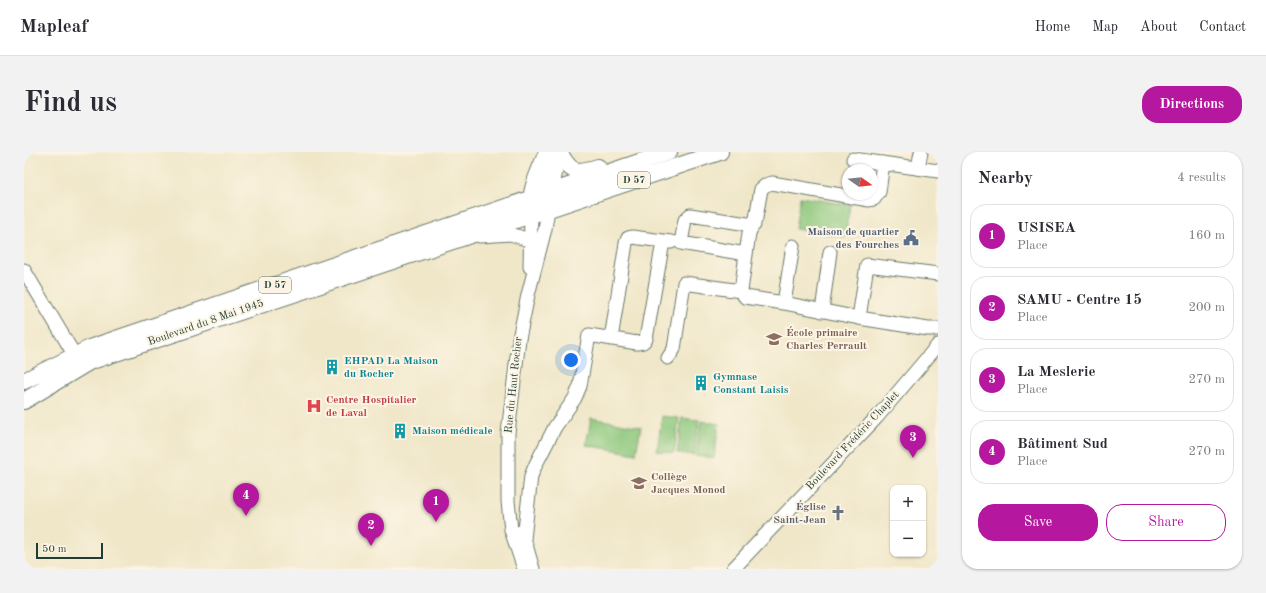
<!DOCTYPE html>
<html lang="en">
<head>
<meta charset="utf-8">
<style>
	body { margin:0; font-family:"Old Standard TT",serif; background:#f2f2f3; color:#2b2b33 }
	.controls { position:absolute; right:12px; bottom:12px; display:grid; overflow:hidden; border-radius:8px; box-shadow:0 1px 3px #0004 }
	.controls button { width:36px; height:36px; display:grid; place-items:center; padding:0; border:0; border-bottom:1px solid #e1e1e2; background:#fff; color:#2b2b33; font:20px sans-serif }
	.compass { position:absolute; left:818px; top:12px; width:36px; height:36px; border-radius:50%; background:#fff; box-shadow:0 1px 3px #0004; rotate:104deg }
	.scale { position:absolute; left:12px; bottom:10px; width:67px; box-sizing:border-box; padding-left:4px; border:2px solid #1f3d34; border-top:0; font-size:11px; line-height:14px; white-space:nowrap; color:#1f3d34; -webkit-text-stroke:3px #fcf5e5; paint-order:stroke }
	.you { position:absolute; left:547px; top:208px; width:14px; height:14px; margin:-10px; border:3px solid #fff; border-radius:50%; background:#1a73e8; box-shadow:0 0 0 6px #1a73e833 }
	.badge { display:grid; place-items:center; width:26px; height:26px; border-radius:50%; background:#b5179e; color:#fff; font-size:13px; font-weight:700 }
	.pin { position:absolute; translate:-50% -33px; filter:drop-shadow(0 1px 2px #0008) }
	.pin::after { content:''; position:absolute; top:21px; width:14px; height:12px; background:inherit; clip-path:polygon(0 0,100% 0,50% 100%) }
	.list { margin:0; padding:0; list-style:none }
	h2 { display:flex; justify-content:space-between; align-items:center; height:52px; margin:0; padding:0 16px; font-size:17px }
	h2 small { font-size:13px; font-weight:400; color:#7c7c81 }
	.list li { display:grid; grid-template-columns:26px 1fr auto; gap:12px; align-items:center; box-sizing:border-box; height:64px; margin:0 8px 8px; padding:0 8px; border:1px solid #e1e1e2; border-radius:16px }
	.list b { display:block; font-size:15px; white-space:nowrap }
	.list p { margin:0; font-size:13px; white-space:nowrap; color:#7c7c81 }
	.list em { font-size:13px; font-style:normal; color:#7c7c81 }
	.actions { display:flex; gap:8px; padding:12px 16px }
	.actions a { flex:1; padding:9px 0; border:1px solid #b5179e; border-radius:16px; text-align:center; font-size:14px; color:#b5179e }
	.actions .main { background:#b5179e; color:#fff }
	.map { position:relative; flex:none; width:914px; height:417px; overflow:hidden; border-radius:16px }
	header { display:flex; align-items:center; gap:24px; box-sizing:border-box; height:56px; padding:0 20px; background:#fff; border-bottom:1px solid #e1e1e2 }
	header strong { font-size:19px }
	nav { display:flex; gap:22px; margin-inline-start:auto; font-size:14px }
	.intro { display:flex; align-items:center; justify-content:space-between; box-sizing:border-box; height:96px; padding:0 24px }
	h1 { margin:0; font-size:28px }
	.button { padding:10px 18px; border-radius:16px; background:#b5179e; color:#fff; font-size:14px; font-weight:700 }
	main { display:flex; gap:24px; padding:0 24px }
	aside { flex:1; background:#fff; border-radius:16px; box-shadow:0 1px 3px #0004 }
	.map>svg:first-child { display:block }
	.green { fill:#8bc77c; stroke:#558258 }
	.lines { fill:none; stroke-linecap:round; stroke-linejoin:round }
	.minor-casing { stroke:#687868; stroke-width:15 }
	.major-casing { stroke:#687868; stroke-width:18 }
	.minor { stroke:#fff; stroke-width:13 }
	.major { stroke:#fff; stroke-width:16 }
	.labels { text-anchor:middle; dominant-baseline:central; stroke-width:4; stroke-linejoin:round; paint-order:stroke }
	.shield { fill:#fcf5e5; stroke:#617469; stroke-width:1 }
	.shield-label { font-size:10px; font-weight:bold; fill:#1f3d34 }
	.service-label { font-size:11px; font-weight:bold; fill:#4e5e75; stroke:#fcf5e5; text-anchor:end }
	.street-label { font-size:11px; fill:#1f3d34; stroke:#fcf5e5 }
	.education-label { font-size:11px; font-weight:bold; fill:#785e54; stroke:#fcf5e5; text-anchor:start }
	.culture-label { font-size:11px; font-weight:bold; fill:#0d838f; stroke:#fcf5e5; text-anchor:start }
	.health-label { font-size:11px; font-weight:bold; fill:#be3a42; stroke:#fcf5e5; text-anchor:start }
	.worship-label { font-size:11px; font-weight:bold; fill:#5b616d; stroke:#fcf5e5; text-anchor:end }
</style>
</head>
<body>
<header>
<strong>Mapleaf</strong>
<nav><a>Home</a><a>Map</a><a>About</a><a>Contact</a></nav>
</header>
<div class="intro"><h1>Find us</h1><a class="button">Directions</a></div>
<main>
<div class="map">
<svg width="914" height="417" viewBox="0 0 914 417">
	<rect width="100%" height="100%" fill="#fcf5e5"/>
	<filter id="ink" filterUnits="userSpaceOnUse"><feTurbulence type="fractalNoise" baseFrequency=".025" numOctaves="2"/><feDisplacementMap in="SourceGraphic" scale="8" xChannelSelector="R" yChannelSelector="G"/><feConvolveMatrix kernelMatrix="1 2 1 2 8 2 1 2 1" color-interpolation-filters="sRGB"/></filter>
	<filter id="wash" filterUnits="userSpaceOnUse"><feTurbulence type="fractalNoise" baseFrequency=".012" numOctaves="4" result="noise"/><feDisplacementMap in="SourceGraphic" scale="16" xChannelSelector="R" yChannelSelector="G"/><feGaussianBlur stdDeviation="0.9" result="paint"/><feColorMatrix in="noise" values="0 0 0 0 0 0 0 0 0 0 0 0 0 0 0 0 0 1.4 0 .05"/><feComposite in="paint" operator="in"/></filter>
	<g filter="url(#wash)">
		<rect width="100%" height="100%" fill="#f0e7c9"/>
		<path class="green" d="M776,45L826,53L821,85L771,77Z
			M638,264L655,266L650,301L633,299Z
			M567,266L617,275L612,302L562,293Z
			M658,266L675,268L670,303L653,301Z
			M677,269L695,272L690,306L672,304Z"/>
	</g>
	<g filter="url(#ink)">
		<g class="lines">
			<defs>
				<path id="minor" d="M829,7L914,19
					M859,11L855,40L850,47L845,48L748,31L742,33L737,37L732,66L725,81L717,139L721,145L760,151L835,166L904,177H914
					M894,16L897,0
					M456,84L487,82L507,89
					M722,102L657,91L661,68L666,63L730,73
					M506,115L507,63
					M0,118L51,204
					M760,151L769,94
					M798,159L806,100
					M835,166L843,113L914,122
					M587,187L602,91L604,86L608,85L647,90
					M644,206L650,197L660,131L717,139
					M498,379L509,417
					M500,387L507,324L512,312L531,275L551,246L556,234L565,183L613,191L619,190L622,187L639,90
					M500,417L487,378L484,349V281L495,187L504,143L521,77L524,57
					M709,417L853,265L914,193"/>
				<path id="major" d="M535,0C547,21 551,22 574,15
					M524,48V41L529,26L535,0
					M507,55C506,36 516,18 523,0
					M0,229L68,195L645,0
					M0,249L65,210L696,0"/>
			</defs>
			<use href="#minor" class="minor-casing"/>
			<use href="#major" class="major-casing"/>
			<use href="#minor" class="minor"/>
			<use href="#major" class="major"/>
		</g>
	</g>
	<defs>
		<symbol id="civic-bare" viewBox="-9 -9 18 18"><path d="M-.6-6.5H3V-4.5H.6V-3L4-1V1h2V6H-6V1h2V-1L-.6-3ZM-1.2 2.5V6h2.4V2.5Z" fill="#5c6f8a" stroke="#fcf5e5" stroke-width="2.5" paint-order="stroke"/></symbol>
		<symbol id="school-bare" viewBox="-9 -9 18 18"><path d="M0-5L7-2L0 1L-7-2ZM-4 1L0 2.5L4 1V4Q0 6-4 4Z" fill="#8d6e63" stroke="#fcf5e5" stroke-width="2.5" paint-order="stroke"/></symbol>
		<symbol id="building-bare" viewBox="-9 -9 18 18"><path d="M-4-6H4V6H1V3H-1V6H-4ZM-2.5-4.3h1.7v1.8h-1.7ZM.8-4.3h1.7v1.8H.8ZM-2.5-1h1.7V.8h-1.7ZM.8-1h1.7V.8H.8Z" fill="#0f9aa8" stroke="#fcf5e5" stroke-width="2.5" paint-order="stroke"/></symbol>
		<symbol id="hospital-bare" viewBox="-9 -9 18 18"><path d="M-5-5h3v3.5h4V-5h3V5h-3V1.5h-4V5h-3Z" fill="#e0444e" stroke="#fcf5e5" stroke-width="2.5" paint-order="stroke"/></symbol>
		<symbol id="church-bare" viewBox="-9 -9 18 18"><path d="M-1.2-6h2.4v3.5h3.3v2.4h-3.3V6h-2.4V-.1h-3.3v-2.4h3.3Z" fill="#6b7280" stroke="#fcf5e5" stroke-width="2.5" paint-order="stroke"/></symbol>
	</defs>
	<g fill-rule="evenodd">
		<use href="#civic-bare" x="876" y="75" width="22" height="22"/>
		<use href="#school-bare" x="739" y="176" width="22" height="22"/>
		<use href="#building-bare" x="297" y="204" width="22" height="22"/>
		<use href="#building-bare" x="666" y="220" width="22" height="22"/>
		<use href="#hospital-bare" x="279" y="243" width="22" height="22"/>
		<use href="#building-bare" x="365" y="268" width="22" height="22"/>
		<use href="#school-bare" x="604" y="320" width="22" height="22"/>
		<use href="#church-bare" x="803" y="350" width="22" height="22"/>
	</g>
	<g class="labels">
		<g class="shield">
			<rect x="594" y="20" width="32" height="16" rx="3"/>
			<rect x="235" y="125" width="32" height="16" rx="3"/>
		</g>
		<g class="shield-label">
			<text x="610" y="28">D 57</text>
			<text x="251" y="133">D 57</text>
		</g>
		<g class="service-label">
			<text x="875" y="80">Maison de quartier<tspan x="875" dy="13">des Fourches</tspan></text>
		</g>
		<g class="street-label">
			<text transform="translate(182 171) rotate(-19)">Boulevard du 8 Mai 1945</text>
			<text transform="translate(490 233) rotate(-84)">Rue du Haut Rocher</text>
			<text transform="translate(829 289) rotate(-47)">Boulevard Frédéric Chaplet</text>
		</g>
		<g class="education-label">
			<text x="762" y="181">École primaire<tspan x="762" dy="13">Charles Perrault</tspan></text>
			<text x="627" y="325">Collège<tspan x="627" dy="13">Jacques Monod</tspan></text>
		</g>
		<g class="culture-label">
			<text x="320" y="209">EHPAD La Maison<tspan x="320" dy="13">du Rocher</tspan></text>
			<text x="689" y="225">Gymnase<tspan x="689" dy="13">Constant Laisis</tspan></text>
			<text x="388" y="279">Maison médicale</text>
		</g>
		<g class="health-label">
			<text x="302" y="248">Centre Hospitalier<tspan x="302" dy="13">de Laval</tspan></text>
		</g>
		<g class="worship-label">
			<text x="802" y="355">Église<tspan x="802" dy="13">Saint-Jean</tspan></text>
		</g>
	</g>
</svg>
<div class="controls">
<button>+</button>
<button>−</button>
</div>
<svg class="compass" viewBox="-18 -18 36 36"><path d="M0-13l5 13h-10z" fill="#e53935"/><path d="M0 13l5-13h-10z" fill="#7c7c81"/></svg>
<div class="scale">50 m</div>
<div class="you"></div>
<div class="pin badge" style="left:412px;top:370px">1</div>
<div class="pin badge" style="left:347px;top:394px">2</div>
<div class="pin badge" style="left:889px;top:306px">3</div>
<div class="pin badge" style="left:222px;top:364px">4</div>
</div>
<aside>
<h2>Nearby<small>4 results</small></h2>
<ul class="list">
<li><span class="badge">1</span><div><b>USISEA</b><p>Place</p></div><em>160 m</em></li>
<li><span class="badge">2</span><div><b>SAMU - Centre 15</b><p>Place</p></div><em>200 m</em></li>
<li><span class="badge">3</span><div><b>La Meslerie</b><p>Place</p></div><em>270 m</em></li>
<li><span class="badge">4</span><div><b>Bâtiment Sud</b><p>Place</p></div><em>270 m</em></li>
</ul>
<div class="actions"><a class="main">Save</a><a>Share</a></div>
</aside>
</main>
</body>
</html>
